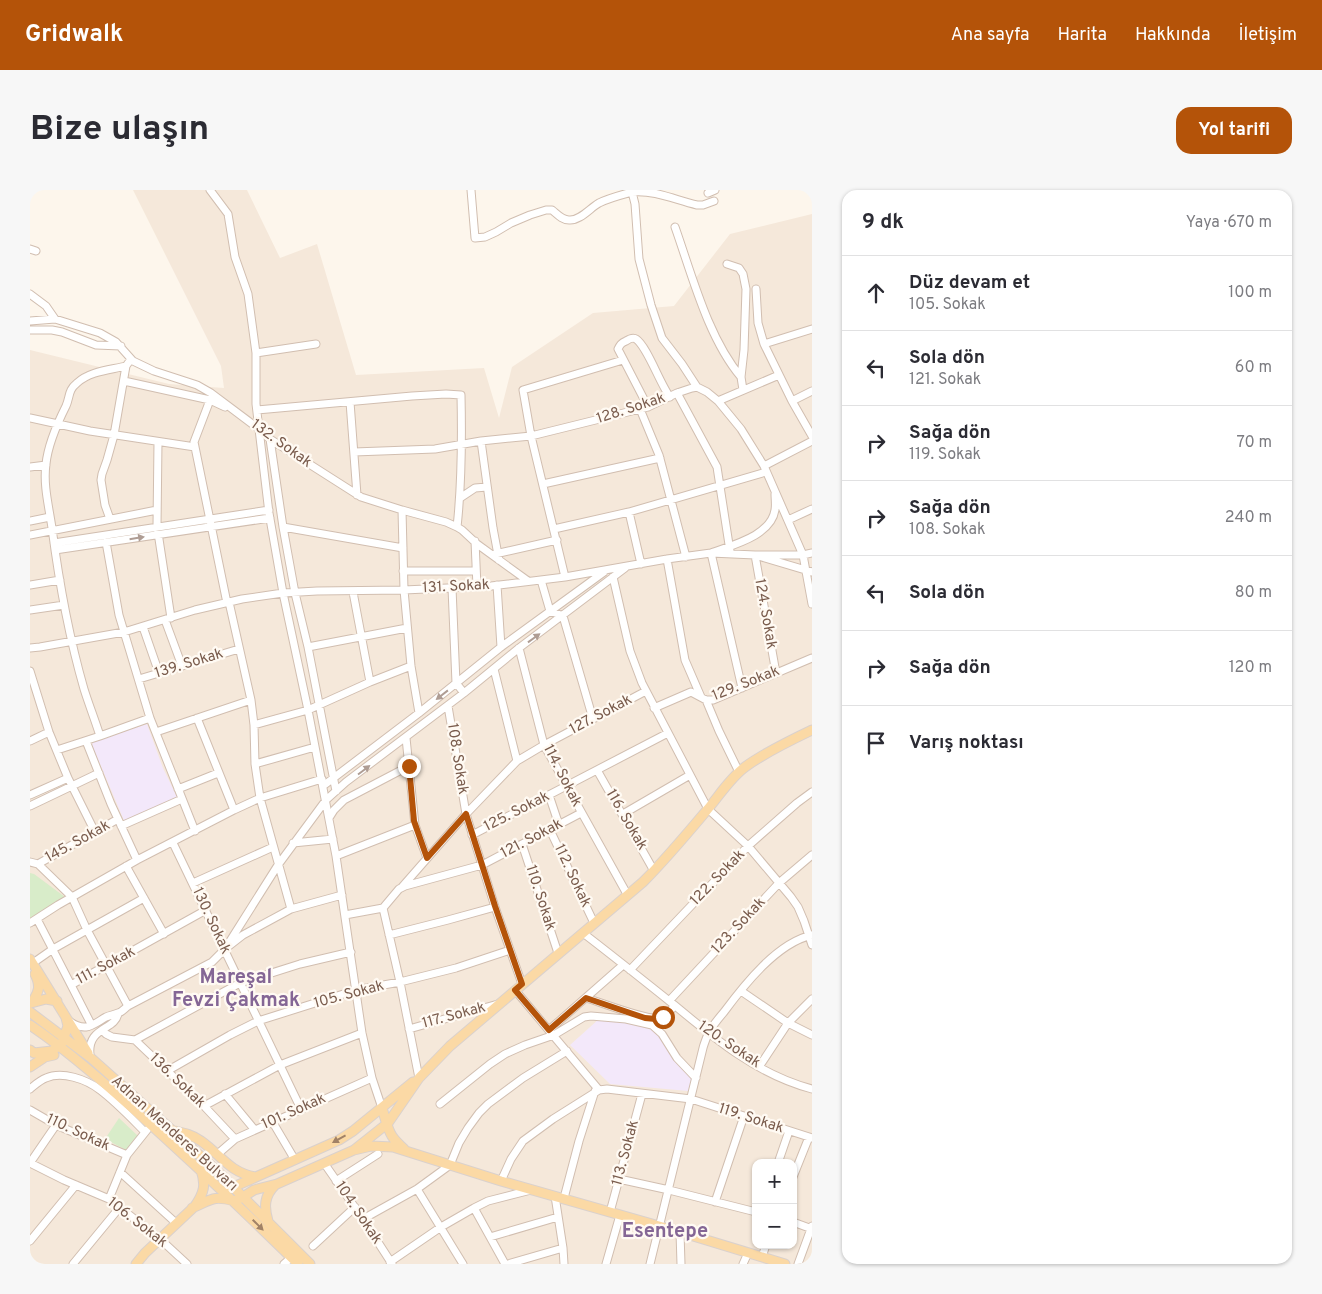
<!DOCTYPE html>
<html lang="tr">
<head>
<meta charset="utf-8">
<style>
	body { margin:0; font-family:Overpass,sans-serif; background:#f7f7f7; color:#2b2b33 }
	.controls { position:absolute; right:15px; bottom:15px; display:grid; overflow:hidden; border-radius:10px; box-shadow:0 1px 4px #0004 }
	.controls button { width:45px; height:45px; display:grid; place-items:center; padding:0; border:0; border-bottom:1px solid #e1e1e2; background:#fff; color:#2b2b33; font:25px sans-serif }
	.stop { position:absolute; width:15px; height:15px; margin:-11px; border:4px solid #b45309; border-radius:50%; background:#fff }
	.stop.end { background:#b45309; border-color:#fff; box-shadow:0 1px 5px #0008 }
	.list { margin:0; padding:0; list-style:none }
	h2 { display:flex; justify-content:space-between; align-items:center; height:65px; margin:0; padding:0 20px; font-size:21px }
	h2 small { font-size:16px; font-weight:400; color:#7c7c81 }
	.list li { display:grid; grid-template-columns:32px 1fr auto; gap:15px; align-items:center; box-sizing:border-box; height:75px; padding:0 20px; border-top:1px solid #e1e1e2 }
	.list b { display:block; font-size:19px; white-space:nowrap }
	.list p { margin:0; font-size:16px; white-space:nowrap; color:#7c7c81 }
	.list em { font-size:16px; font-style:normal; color:#7c7c81 }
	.icon { flex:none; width:28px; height:28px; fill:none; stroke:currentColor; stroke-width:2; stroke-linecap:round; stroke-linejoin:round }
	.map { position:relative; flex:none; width:782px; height:1074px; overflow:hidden; border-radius:15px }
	header { display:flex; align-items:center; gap:30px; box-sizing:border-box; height:70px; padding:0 25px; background:#b45309; color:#fff }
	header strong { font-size:24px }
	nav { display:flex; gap:28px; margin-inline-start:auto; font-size:18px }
	.intro { display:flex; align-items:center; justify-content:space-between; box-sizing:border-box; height:120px; padding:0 30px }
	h1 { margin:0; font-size:35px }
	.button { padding:12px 22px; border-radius:15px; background:#b45309; color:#fff; font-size:18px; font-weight:700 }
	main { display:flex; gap:30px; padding:0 30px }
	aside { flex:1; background:#fff; border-radius:15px; box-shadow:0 1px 4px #0004 }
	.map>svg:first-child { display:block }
	.residential { fill:#f5e8da; fill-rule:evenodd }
	.education { fill:#f3e8fa }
	.green { fill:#d8ecc9 }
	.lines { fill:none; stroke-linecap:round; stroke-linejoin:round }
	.minor-casing { stroke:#d1beb0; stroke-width:9 }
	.major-casing { stroke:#dad1cd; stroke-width:11 }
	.minor { stroke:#fff; stroke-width:7 }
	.major { stroke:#fbd9a5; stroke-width:9 }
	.oneway { fill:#af9d94 }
	.oneway2 { fill:#a18267 }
	.route { stroke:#b45309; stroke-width:6 }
	.labels { text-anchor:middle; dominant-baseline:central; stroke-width:4.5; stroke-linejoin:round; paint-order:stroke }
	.street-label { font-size:15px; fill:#7a5c4d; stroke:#fffaf3 }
	.district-label { font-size:20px; font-weight:bold; fill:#846695; stroke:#fffaf3 }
</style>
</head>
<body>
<header>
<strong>Gridwalk</strong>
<nav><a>Ana sayfa</a><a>Harita</a><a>Hakkında</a><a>İletişim</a></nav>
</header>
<div class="intro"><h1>Bize ulaşın</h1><a class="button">Yol tarifi</a></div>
<main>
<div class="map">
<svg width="782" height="1074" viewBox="0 0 782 1074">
	<rect width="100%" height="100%" fill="#fdf6ec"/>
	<path class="residential" d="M103,0H217L250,68L287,54L326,185L454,178L469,228L482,177L563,123L644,116L700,44L782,24V1074H0V160L139,194L194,198L191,176ZM726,973H763V1055H726Z"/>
	<path class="education" d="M117,534L133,578L148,609L95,633L62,555L63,552Z
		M569,829L616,836L627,843L644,870L662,889L658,901L580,894L540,855Z"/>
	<path class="green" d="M0,683L4,684L35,707L0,728Z
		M89,928L108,946L96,960L75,949Z"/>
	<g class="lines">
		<defs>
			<path id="minor" d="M180,0L198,24L205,67L218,104L226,163V214L239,323L253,403L278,520L306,666L332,843L342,888L352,918
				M441,0L445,48L455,47L466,42L481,33L500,25L516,20H522C527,24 532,30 539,30C550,31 560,18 569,13C579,8 591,5 602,2C626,0 645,10 667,15H673L684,11
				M602,2L605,14L609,69L621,115L632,148L652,174L667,197
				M678,3L685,0
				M645,37C662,85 678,148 711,187
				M0,59L6,61
				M697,74L709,78L713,84L716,99L714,160L711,187L713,200
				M726,99L728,133L734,154
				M0,104L16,116L25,129
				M0,131L25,129L70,143L86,152L103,171L124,181L167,195L181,203L229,239L240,249L331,307L372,320L416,332L427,337L432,340L447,354L498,391
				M782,139L734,154L762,211L782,246
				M0,140H22L32,142L66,155L91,156
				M226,163L286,154
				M94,191L180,210L195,217
				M647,203L687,277L700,361
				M180,210L164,252L165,257L197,413
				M688,211L749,185
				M762,211L782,201
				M320,212L327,305
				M618,217L588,159C590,155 591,153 596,151C599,149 603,147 606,149C617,156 630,194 640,207
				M610,219L629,265L656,367
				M227,220L382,206L416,204L431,205C432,250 432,292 427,337
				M0,228L28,234L60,241L165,257
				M240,249L253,337L265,403L278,457L306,601
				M451,251L463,338L469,370
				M128,252L127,336L141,428
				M324,262L405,259L451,251L501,246L618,217L647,203L662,198L667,197L677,202L688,211L711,239L734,276L773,365L782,414
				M734,276L782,251
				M0,277L16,275
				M513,294L630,268
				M430,308L445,298L457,297
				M372,320L374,400L381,476L389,523
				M599,322L611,374
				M80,329L75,315L71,290L72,284L77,270L84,245L96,176
				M758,330L782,319
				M0,331L20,327
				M253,337L373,358
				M524,339L599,322L736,282
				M0,345L127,320
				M445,351L447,397
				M76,352L89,425L120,528L165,641
				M24,353L239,320
				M25,360L240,328
				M465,364L527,350
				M637,369L655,470L671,507
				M373,381H446
				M535,387L501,246L493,200L593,170
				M583,387L600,461L612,493L678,619L718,656L761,707L768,717L774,731L782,755
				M511,390L520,421L533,426L563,529
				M0,395L30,390
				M467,395L471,457
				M422,398L426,493L434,503
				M323,402L340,492
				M199,412L221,510L224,535L225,574L230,608L261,719
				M0,420L34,415
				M135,430L152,476
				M113,437L129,483
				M278,457L377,438
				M0,458L10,457L94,442L165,420L212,409L253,403L287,401L374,400L461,396L535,387L637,369L681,363L725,365L782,382
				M489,458L514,555L597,704
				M464,479L487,571
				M0,481L19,542L38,588L65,642
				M746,483L725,365H773L782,363
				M109,489L209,459
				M712,498L681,363C702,355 741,346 745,320C746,315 745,309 745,304
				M676,510L689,541L709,582
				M418,516L436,624L465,717L492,794
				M624,518L661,502L676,510H683L782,468
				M167,528L204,620
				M224,535L278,520L340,492L381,476
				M126,542L221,510
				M70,546C65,530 59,515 54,499C39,447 29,392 22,338C19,317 13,295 16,274C18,254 27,234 36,216C40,207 38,200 47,193C60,181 80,180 96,176L101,169
				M0,551L19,542
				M56,551L81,614L107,670
				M27,560L70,546L120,528
				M225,574L285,557
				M567,580L624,681
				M293,596L389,523L471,457L574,382
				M148,599L188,583
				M0,605L38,588
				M519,605L529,635
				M0,616L69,583
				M593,624L660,585
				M299,628L304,620L314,610L379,576
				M385,635L397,668
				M91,636L152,609
				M520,640L564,733
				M442,645L638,543
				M143,653L271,919
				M263,653L303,649
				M492,654L528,763
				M306,666L385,635L376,548
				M0,672L8,674
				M8,674L42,707L57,740L98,816
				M8,674L88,629
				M96,676L134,744
				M163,693L243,657
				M372,697L436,624L487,571L514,555L616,501
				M315,725L353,718
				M7,729L41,795L176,720
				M0,733L28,715L107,670L204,620L230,608L292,589
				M553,743C583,766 613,790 643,814C685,849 728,885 782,899
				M359,745L418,730L465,717
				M195,759L248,675L296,610L316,592L434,503L489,458L595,378
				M3,773L23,759L114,708
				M600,780L718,656L767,613L782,602
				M41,795L61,834
				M485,800L569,900
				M711,801L758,833L782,845
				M556,808C570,812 618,831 629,828C636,827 640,820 645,816
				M639,811L749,693L782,665
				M39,831C56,843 62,835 76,827C80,825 84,825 88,823C92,822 95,818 98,816L182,772L195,759L213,745L261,719L312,705
				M379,839L468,814
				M72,840L76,844L82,847L105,850L174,916L205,949
				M519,840L593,775
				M105,850L210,793L270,774L321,762
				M60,865C57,836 86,841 88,823
				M729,877L758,833L782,809
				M137,881L200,845L228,831L326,800L370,792L426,778L480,760
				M389,888L370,792L353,718L369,699L375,696L452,675L551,623
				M0,899C5,895 10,890 16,888C32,881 56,889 70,900C86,912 101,928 115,942
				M195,904L224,939
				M410,914L460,874L475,864L495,855L524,845L554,827L561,826L596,829L622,835L632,844L647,868L666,888
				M174,916L250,875L332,843
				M0,920L26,935L97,965
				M242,931L265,970
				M190,962L205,949L342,888
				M0,973L34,990L79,1009L130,1049L157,1074
				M0,973L26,935
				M294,973L333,1029L362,1074
				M748,973L759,941
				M90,982L146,1033
				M763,987L779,947
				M589,989L639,1000L726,1022
				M306,991L348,964
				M471,991L481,969L493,951L523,929L569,900L577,899L661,909L782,948
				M387,999L433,1074
				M525,1006L533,1058L534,1074
				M534,1008L549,951L565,901
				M79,1009L97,965L117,940
				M685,1012L714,926
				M444,1018L475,1074
				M580,1022L612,904
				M333,1029L387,999L420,975L429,953L438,938L449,923L458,914L493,888L537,861
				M763,1032L782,1039
				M650,1042L651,1074
				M460,1047L528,1027
				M0,1051L46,995
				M283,1056L325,1017
				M732,1067L736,1055
				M360,1072L411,1037L444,1018L458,1011L501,1000
				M43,1074L90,1017
				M254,1074L261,1068
				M478,1074L533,1058
				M576,1074L590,1025
				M620,1074L673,858C674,854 676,849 678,844C682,836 688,829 694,822C714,795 747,753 782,745
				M713,1074L718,1063
				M768,1074L782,1036"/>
			<path id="major" d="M0,769L58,863
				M2,812C9,802 11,796 5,784
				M1,813L16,809L27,811
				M0,822L61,868L143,941L186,980L280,1074
				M0,835C36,859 69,888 101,917C158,968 213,1020 268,1074
				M0,860L4,863L22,861L32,853L38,836L36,828
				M0,877L15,867L24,865
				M352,918C355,927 357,938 362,946C365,951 370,955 374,959
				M145,941C154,943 163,945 171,951C191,965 199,982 225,987
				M324,960L358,933L389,888L420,856L613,692C636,669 656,645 677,620C689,606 700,588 715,577C734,563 761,550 782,540
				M199,999L309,950L323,941L383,892
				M162,1018C181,1010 183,1005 204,1011L213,1007L224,1000L247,994L324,960L341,956L363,957L471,991L650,1042L755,1074
				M238,1031C234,1017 234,1006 245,995
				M106,1074L115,1063L165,1016C174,1003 176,995 171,980"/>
		</defs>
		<use href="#minor" class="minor-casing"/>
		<use href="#major" class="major-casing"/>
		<use href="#minor" class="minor"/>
		<use href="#major" class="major"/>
	</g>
	<defs><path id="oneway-solid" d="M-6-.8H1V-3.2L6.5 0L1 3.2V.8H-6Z" transform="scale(1.25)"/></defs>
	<g class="oneway">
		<use href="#oneway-solid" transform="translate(107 348) rotate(-9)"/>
		<use href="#oneway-solid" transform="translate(504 448) rotate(-36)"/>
		<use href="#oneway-solid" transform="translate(412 505) rotate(142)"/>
		<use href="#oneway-solid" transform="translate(334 580) rotate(-37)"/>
	</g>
	<g class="oneway2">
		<use href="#oneway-solid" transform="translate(309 949) rotate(151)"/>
		<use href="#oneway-solid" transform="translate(228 1035) rotate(45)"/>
	</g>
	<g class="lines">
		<path class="route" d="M379,576L384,631L397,668L436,624L465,716L492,794L485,800L519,840L556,808L615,828L626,829L633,827"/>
	</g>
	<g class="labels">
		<g class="street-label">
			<text transform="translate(601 219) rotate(-18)">128. Sokak</text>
			<text transform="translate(251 254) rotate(36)">132. Sokak</text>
			<text transform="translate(426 397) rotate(-3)">131. Sokak</text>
			<text transform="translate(735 424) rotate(80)">124. Sokak</text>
			<text transform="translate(159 474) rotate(-17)">139. Sokak</text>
			<text transform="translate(716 494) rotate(-22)">129. Sokak</text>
			<text transform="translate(571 525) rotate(-28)">127. Sokak</text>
			<text transform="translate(427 569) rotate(81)">108. Sokak</text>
			<text transform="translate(532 586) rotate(63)">114. Sokak</text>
			<text transform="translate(487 622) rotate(-27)">125. Sokak</text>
			<text transform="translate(596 630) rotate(60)">116. Sokak</text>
			<text transform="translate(502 649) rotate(-28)">121. Sokak</text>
			<text transform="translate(48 652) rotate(-29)">145. Sokak</text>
			<text transform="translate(542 686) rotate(65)">112. Sokak</text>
			<text transform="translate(688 688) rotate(-46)">122. Sokak</text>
			<text transform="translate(510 708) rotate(72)">110. Sokak</text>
			<text transform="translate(181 731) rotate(65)">130. Sokak</text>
			<text transform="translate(709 736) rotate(-47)">123. Sokak</text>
			<text transform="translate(76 776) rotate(-28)">111. Sokak</text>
			<text transform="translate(319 805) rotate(-15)">105. Sokak</text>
			<text transform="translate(424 826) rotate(-15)">117. Sokak</text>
			<text transform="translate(699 855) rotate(34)">120. Sokak</text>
			<text transform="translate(147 891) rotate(44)">136. Sokak</text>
			<text transform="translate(264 922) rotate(-24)">101. Sokak</text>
			<text transform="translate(721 929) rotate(18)">119. Sokak</text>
			<text transform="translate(48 943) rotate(25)">110. Sokak</text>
			<text transform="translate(144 944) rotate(42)">Adnan Menderes Bulvarı</text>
			<text transform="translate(596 963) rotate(-75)">113. Sokak</text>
			<text transform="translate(328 1023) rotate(56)">104. Sokak</text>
			<text transform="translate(107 1033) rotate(38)">106. Sokak</text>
		</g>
		<g class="district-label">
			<text x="206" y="788">Mareşal<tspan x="206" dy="23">Fevzi Çakmak</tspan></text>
			<text x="635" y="1042">Esentepe</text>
		</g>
	</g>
</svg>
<div class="controls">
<button>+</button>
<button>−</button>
</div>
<div class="stop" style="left:633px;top:827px"></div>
<div class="stop end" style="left:379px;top:576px"></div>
</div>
<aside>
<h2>9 dk<small>Yaya · 670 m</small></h2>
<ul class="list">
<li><svg class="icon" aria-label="ahead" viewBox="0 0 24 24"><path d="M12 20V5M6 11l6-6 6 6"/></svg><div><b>Düz devam et</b><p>105. Sokak</p></div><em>100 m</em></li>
<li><svg class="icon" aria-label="left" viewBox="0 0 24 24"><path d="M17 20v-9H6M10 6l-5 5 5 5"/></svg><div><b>Sola dön</b><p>121. Sokak</p></div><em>60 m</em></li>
<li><svg class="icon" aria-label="right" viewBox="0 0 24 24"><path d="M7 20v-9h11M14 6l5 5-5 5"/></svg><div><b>Sağa dön</b><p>119. Sokak</p></div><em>70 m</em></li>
<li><svg class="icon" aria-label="right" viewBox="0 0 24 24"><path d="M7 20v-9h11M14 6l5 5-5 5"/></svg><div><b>Sağa dön</b><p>108. Sokak</p></div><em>240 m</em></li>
<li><svg class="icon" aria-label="left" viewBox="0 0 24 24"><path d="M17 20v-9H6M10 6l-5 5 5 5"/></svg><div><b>Sola dön</b></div><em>80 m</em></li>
<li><svg class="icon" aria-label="right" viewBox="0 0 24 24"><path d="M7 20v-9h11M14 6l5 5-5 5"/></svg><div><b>Sağa dön</b></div><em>120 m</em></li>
<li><svg class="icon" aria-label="arrive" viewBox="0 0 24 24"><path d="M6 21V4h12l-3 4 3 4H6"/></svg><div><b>Varış noktası</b></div></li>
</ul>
</aside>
</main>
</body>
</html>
